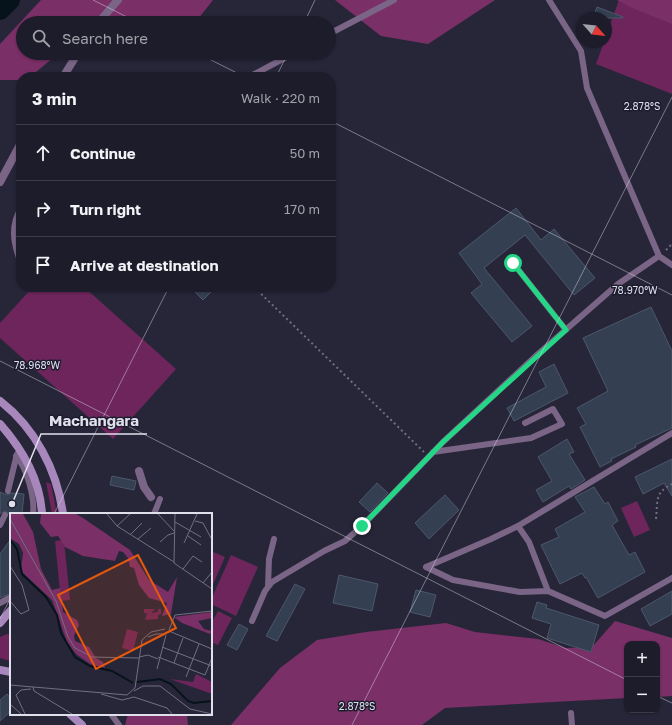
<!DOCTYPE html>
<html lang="en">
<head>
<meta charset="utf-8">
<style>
	body { margin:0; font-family:"Golos Text",sans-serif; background:#2a2937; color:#f1f3f6 }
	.controls { position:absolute; right:12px; bottom:12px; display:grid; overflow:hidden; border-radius:8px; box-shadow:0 1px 3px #0004 }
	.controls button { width:36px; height:36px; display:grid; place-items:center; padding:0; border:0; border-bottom:1px solid #3b3a47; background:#1d1c2b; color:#f1f3f6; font:20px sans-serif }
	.compass { position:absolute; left:576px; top:12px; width:36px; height:36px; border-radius:50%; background:#1d1c2b; box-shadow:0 1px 3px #0004; rotate:117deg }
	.stop { position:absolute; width:12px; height:12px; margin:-9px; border:3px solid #22d887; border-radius:50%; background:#fff }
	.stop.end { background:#22d887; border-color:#fff; box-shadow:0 1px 4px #0008 }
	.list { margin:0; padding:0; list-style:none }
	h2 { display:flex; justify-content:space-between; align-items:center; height:52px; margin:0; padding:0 16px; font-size:17px }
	h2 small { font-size:13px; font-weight:400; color:#a0a1a9 }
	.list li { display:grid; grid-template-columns:26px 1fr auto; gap:12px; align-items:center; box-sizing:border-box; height:56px; padding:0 16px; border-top:1px solid #3b3a47 }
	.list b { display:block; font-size:15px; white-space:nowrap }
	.list em { font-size:13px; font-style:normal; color:#a0a1a9 }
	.icon { flex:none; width:22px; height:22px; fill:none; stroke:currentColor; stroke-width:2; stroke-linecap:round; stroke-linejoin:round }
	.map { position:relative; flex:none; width:672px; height:725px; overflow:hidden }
	.search { position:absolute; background:#1d1c2b; box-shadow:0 1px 3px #0004; left:16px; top:16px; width:320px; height:44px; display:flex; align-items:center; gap:10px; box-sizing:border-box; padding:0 14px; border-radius:22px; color:#a0a1a9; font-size:15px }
	.panel { position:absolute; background:#1d1c2b; box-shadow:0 1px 3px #0004; left:16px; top:72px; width:320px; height:220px; border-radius:16px }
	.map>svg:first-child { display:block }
	.green { fill:#6d255b }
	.forest { fill:#7a2f67 }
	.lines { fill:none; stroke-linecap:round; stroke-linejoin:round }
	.river { stroke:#06131a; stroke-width:20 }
	.building { fill:#344052; stroke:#4c576b }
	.path { stroke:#706f80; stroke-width:2; stroke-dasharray:2 3; stroke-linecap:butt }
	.service { stroke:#7a6586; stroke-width:6 }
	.minor { stroke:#7a6586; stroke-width:8 }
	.secondary { stroke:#a887bc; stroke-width:8 }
	.route { stroke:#22d887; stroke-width:5 }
	.ticks { fill:none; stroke:#e0e0ed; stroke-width:1; stroke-opacity:0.45 }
	.inset-river { fill:none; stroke:#06131a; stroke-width:2 }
	.inset-road { fill:none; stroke:#717081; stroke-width:1 }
	.view { fill:#e8590c; fill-opacity:0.15; stroke:#e8590c; stroke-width:2 }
	.inset-edge { fill:none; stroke:#e0e0ed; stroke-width:2 }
	.ticks-label { font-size:10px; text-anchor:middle; fill:#e0e0ed; stroke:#1d1c2f; stroke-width:3; stroke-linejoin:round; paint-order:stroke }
	.leader { fill:none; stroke:#e0e0ed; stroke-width:1.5 }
	.callout-dot { fill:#e0e0ed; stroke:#1d1c2f; stroke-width:1.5 }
	.callout-label { font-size:15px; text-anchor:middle; font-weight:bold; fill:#e0e0ed; stroke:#1d1c2f; stroke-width:3; stroke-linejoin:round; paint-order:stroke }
</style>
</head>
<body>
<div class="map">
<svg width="672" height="725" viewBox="0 0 672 725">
	<rect width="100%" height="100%" fill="#272639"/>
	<path class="green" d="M619,0L672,19V94L596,64L604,42H606V36Z
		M33,287H84L176,369L113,439L0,338V323Z
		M46,482L51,484L57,514H52Z
		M637,501L650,530L634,537L621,508Z
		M211,551L225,557L211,589Z
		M231,555L258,567L236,616L211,604V600Z
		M218,611L232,618L218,645L211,642V624Z
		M7,634L11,635L10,661L0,658V637Z"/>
	<path class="forest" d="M41,0H213L195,23H23V53H59L30,77H21V80H0V44Z
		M335,0H495L428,44L381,36Z
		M617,0H672V24L632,8Z
		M615,621L672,638V696L657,697V644H627V698L445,708L422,725H231L280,668L317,640L366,632L446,623L475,632L538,639L566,648L592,647Z
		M128,714H187L188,725H125Z"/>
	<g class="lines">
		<path class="river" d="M0,10L10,0"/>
	</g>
	<path class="building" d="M597,7L623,17V18H593Z
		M516,208L541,240L554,229L595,278L574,295L525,235L484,268L532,326L512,342L471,293L482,284L459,253Z
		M190,287H216L203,300Z
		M651,307L672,351V428L635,445L636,447L611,459L612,461L600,467L580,427L586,424L577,408L608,391L583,338Z
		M554,364L568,393L514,421L507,408L546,387L539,372Z
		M567,439L574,452L569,454L585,480L571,489L569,486L543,502L536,490L552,481L538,457Z
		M672,459V496L664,483L643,494L635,477Z
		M112,476L136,481L134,490L110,485Z
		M377,483L388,493L370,512L359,502Z
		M594,487L605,504L608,502L618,521L612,525L629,555L635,552L645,572L598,598L586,577L585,578L582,573L560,584L541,545L559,537L555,529L585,512L575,497Z
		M0,492L7,495L12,493L24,494L22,514H9L5,511L0,514Z
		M445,495L459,510L429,539L415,523Z
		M11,539V593L0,598V554Z
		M339,575L378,584L372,611L333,603Z
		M295,584L305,589L277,641L266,636Z
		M416,590L436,595L430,617L410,612Z
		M672,591V614L650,626L641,609Z
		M537,602L547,605L546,608L599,625L591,652L547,638L551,624L532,618Z
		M239,624L248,629L237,650L227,645Z
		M7,694L11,699V711L0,721V700Z"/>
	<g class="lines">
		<path class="path" d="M666,250L672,244
			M254,287L424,452
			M656,519C658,501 654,493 672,484"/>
		<path class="service" d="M329,34L394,0
			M249,77L294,53
			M659,256L672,265
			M19,258C13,240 11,225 21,208
			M513,263L566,330
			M433,452L531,438L562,424L553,409L525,423
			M16,456C27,468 35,498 33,514
			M8,491L17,454
			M154,514L160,499
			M0,525L5,515
			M518,526L529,542L548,591
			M426,567L491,539L518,526L672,433
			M426,567L453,580L520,592L548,591L605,616L672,578
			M268,587L269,559L274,539
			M0,603L11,597
			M252,621L265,591L272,582L324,551L345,541L362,526L443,442L538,354L618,284L659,256L587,88L581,51L549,0
			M571,713L572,725
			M111,714L119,725"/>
		<path class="minor" d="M98,23L118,0
			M63,77L78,53
			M0,182L21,143
			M139,471L144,487L151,497"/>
		<path class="secondary" d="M0,401C35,428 57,470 63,514
			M0,424C23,450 40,479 42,514
			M0,623L11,610
			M0,670L11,672
			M70,714L82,725"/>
	</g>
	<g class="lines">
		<path class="route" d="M362,526L443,442L566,330L513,263"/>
	</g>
	<path class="ticks" d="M93,0L139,23M304,23L315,0M197,53L245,77M276,77L288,53M331,121L672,295M0,361L627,680M54,514L169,287M0,619L11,597M657,696L672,703M352,725L672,97"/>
	<g transform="translate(10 513)">
		<rect width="202" height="202" fill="#272639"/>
		<path d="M54,27L60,87L51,88L45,28ZM134,96H145L141,100L148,99V96H151V101L148,102V106L135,107L137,100H134ZM117,116L128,119L123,138L112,135ZM186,161L202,169V181L160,166L183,169Z" fill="#6d255b"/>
		<path d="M0,1H13L23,19L31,56L42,77L50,75L53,99L67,107L69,112L64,123L65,128L79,134L86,145L93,149L95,155L80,151L66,141L57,129L42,87L13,60L11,56L13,40L9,31L0,25ZM31,1H66L73,5L120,37L139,67L158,79L167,64L161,101L152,103L157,90L139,85L129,72L124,55L120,54L118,45L113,39L109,38L105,48L73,43L55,34L48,23L41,24L30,10ZM202,99V105L188,108L194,116L202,118L200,121L172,110L164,104Z" fill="#7a2f67"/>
		<path class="inset-river" d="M0,27L7,36L12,61L36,84L47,102L51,120L65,144L80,153L102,158L123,170M127,169L150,166L161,171L178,188L184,190L202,188"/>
		<path class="inset-road" d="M97,1L107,13L164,49M148,1L164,18M165,1L164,50L202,76M0,6L46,88L58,124L65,135L82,144L129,145M185,8L193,10L201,25M165,9L191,24M107,13L120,1M120,22L132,10M178,23L191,32M128,26L141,15M150,29L158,22L164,20M174,30L187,1M0,53L12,72L19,97L11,101L0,88M173,56L183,43L192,49M193,70L202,59M159,117L165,102L202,98M159,118L202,136M138,124L146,121H155M152,134L202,153M129,144L138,142L148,146M148,144L195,162L202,145M164,150L173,125M147,156L156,122M176,164L189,131M0,172L117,182L125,175L132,127L141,119L155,116M23,174L24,178L62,201M124,178L133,173H150L180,196L202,201M91,181L112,187L124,184L157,195L162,201M0,191L11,201M15,201L6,182L11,177L21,176"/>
		<path class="view" d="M128,42L166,115L86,156L48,82Z"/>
		<rect width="202" height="202" class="inset-edge"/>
	</g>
	<g class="ticks-label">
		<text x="642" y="110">2.878°S</text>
		<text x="635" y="294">78.970°W</text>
		<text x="37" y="369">78.968°W</text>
		<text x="357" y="710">2.878°S</text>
	</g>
	<path class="leader" d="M12 504L41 434H147"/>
	<circle class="callout-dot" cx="12" cy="504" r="4"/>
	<g class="callout-label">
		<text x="94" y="426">Machangara</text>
	</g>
</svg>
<div class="controls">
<button>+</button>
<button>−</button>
</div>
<svg class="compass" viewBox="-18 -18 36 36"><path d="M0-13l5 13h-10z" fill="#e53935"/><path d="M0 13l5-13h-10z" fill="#a0a1a9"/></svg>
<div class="stop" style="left:513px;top:263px"></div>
<div class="stop end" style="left:362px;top:526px"></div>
<div class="search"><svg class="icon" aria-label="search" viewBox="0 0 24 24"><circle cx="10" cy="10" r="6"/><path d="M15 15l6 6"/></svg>Search here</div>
<section class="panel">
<h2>3 min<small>Walk · 220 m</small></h2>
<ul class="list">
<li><svg class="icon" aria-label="ahead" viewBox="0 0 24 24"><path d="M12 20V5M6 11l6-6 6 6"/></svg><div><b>Continue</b></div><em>50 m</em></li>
<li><svg class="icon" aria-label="right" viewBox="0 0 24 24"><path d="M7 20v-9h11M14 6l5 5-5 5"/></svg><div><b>Turn right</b></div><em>170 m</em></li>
<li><svg class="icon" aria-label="arrive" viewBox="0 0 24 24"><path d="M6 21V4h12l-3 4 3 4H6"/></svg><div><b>Arrive at destination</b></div></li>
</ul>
</section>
</div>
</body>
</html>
